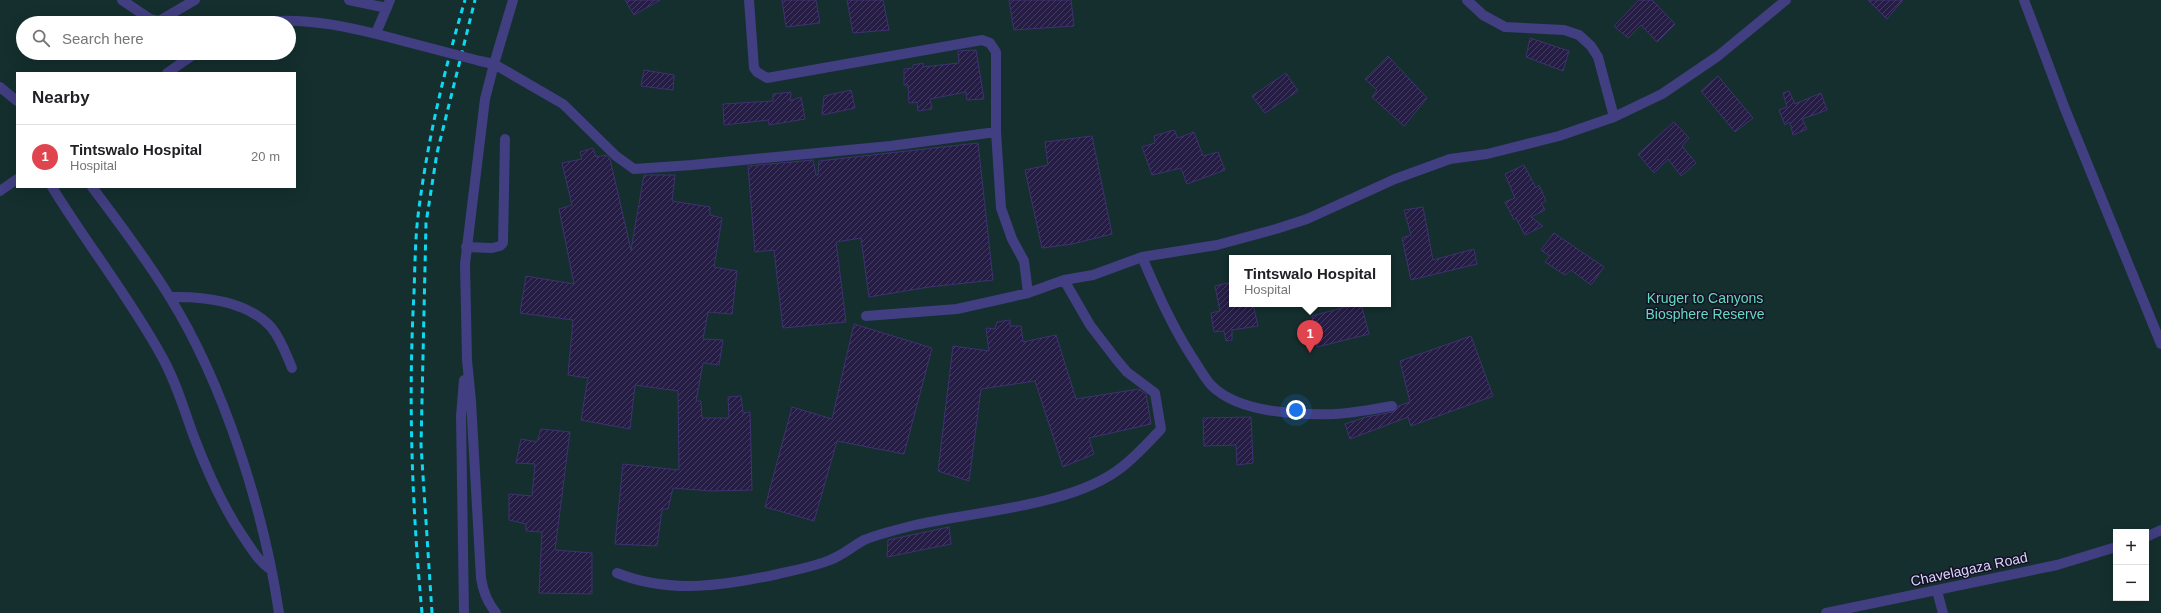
<!DOCTYPE html>
<html lang="en">
<head>
<meta charset="utf-8">
<style>
	body { margin:0; font-family:Arial,sans-serif; background:#f6f6f6; color:#202124 }
	.controls { position:absolute; right:12px; bottom:12px; display:grid; overflow:hidden; border-radius:0px; box-shadow:0 4px 16px #0002 }
	.controls button { width:36px; height:36px; display:grid; place-items:center; padding:0; border:0; border-bottom:1px solid #e0e0e0; background:#fff; color:#202124; font:20px sans-serif }
	.you { position:absolute; left:1296px; top:410px; width:14px; height:14px; margin:-10px; border:3px solid #fff; border-radius:50%; background:#1a73e8; box-shadow:0 0 0 6px #1a73e833 }
	.badge { display:grid; place-items:center; width:26px; height:26px; border-radius:50%; background:#d93025; color:#fff; font-size:13px; font-weight:700 }
	.pin { position:absolute; translate:-50% -33px; filter:drop-shadow(0 1px 2px #0008) }
	.pin::after { content:''; position:absolute; top:21px; width:14px; height:12px; background:inherit; clip-path:polygon(0 0,100% 0,50% 100%) }
	.popup { position:absolute; left:1229px; top:255px; width:162px; height:52px; box-sizing:border-box; display:grid; place-content:center; border-radius:0px; background:#fff; filter:drop-shadow(0 1px 3px #0005); font-size:13px; white-space:nowrap; color:#757577 }
	.popup b { font-size:15px; color:#202124 }
	.popup::after { content:''; position:absolute; left:50%; top:100%; margin-left:-8px; border:8px solid transparent; border-top-color:#fff }
	.list { margin:0; padding:0; list-style:none }
	h2 { display:flex; justify-content:space-between; align-items:center; height:52px; margin:0; padding:0 16px; font-size:17px }
	h2 small { font-size:13px; font-weight:400; color:#757577 }
	.list li { display:grid; grid-template-columns:26px 1fr auto; gap:12px; align-items:center; box-sizing:border-box; height:64px; padding:0 16px; border-top:1px solid #e0e0e0 }
	.list b { display:block; font-size:15px; white-space:nowrap }
	.list p { margin:0; font-size:13px; white-space:nowrap; color:#757577 }
	.list em { font-size:13px; font-style:normal; color:#757577 }
	.icon { flex:none; width:22px; height:22px; fill:none; stroke:currentColor; stroke-width:2; stroke-linecap:round; stroke-linejoin:round }
	.map { position:relative; flex:none; width:2161px; height:613px; overflow:hidden }
	.search { position:absolute; background:#fff; box-shadow:0 4px 16px #0002; left:16px; top:16px; width:280px; height:44px; display:flex; align-items:center; gap:10px; box-sizing:border-box; padding:0 14px; border-radius:22px; color:#757577; font-size:15px }
	.panel { position:absolute; background:#fff; box-shadow:0 4px 16px #0002; left:16px; top:72px; width:280px; height:116px; border-radius:0px }
	.map>svg:first-child { display:block }
	.green { fill:#142f2e; fill-rule:evenodd }
	.building { fill:url(#building-hatch); stroke:#3e3170 }
	.lines { fill:none; stroke-linecap:round; stroke-linejoin:round }
	.minor { stroke:#413e81; stroke-width:10 }
	.rail { stroke:#0ed9f2; stroke-width:3; stroke-dasharray:6 5; stroke-linecap:butt }
	.minor-bridge { stroke:#413e81; stroke-width:10 }
	.labels { text-anchor:middle; dominant-baseline:central; stroke-width:3; stroke-linejoin:round; paint-order:stroke }
	.park-label { font-size:14px; fill:#66d9be; stroke:#141025 }
	.street-label { font-size:14px; fill:#dbd7fd; stroke:#141025 }
</style>
</head>
<body>
<div class="map">
<svg width="2161" height="613" viewBox="0 0 2161 613">
	<defs>
		<pattern id="building-hatch" width="6" height="6" patternUnits="userSpaceOnUse"><rect width="6" height="6" fill="#261d45"/><path d="M-1 1l2-2M0 6l6-6M5 7l2-2" fill="none" stroke="#453d61"/></pattern>
	</defs>
	<rect width="100%" height="100%" fill="#141025"/>
	<path class="green" d="M0,0H2161V613H0ZM23,23H289V53H23ZM17,73H295V187H17ZM1232,258H1388V304H1232ZM2116,532H2146V598H2116Z"/>
	<path class="building" d="M625,0H660L634,15Z
		M782,0H816L820,23L786,27Z
		M847,0H883L889,30L853,33Z
		M1009,0H1071L1074,26L1014,30Z
		M1639,0H1652L1675,24L1657,42L1641,25L1628,38L1614,26Z
		M1868,0H1903L1887,19Z
		M1530,38L1569,51L1563,71L1526,57Z
		M976,50L984,99L967,100L966,92L930,99L932,109L918,111L917,102L909,103L908,85H904V69L913,68V65L923,63V67L959,63L958,51Z
		M1388,56L1427,98L1404,126L1372,97L1377,90L1365,79Z
		M644,70L674,75L673,90L641,86Z
		M1286,73L1298,91L1265,113L1252,96Z
		M1718,76L1753,118L1735,132L1701,91Z
		M851,90L855,108L822,115L824,96Z
		M1789,91L1795,104L1821,93L1827,110L1802,119L1807,129L1793,135L1790,122L1785,125L1779,110L1787,107L1783,93Z
		M791,92L790,101L801,97L805,119L769,125L768,120L724,125L723,104L773,101V94Z
		M1674,122L1689,138L1682,146L1696,163L1681,176L1668,159L1654,173L1638,154Z
		M1174,130L1178,138L1194,132L1203,156L1218,152L1225,170L1187,184L1181,168L1152,175L1142,147L1155,143L1154,136Z
		M1092,136L1112,234L1072,244L1042,248L1025,170L1048,165L1045,142Z
		M978,143L993,280L929,287L869,297L861,238L836,242L846,322L783,328L774,250L755,252L748,166L813,160L816,175H818L819,161Z
		M593,148L596,157L606,155L610,159L631,250L644,175H675L672,201L710,207V215L722,218L714,267L737,271L732,314L708,312L703,339L723,340L719,365L703,363L696,401H701L702,418H729L728,397L741,396L743,413L750,412L752,490L711,491L673,488L668,509H662L657,546L615,544L623,464L679,470L678,391L635,385L630,429L581,420L588,378L568,375L573,320L520,313L526,276L574,284L559,209L572,205L562,163L582,159L580,152Z
		M1524,165L1536,188L1539,185L1546,201L1541,203L1545,210L1531,217L1543,226L1525,235L1516,218L1514,220L1505,202L1515,198L1505,174Z
		M1423,207L1433,260L1474,249L1477,264L1411,280L1402,238L1411,235L1404,210Z
		M1554,233L1604,267L1591,285L1571,270L1565,275L1545,262L1550,256L1541,250Z
		M1232,282V304H1253L1258,326L1232,330V340L1226,341L1224,331L1214,332L1211,313L1220,311L1215,286Z
		M1357,304H1361L1369,334L1317,347L1312,316Z
		M1010,320V326H1021L1023,342L1056,335L1076,399L1139,389L1146,394L1151,424L1089,438L1094,454L1063,467L1035,381L981,389L969,481L938,471L953,346L989,351L986,328L995,329L997,322Z
		M854,324L932,348L904,454L837,441L814,521L765,507L792,407L832,419Z
		M1471,336L1493,396L1411,426L1408,417L1350,439L1345,424L1366,417L1393,412L1398,406L1410,402L1400,361Z
		M1251,417L1253,463L1237,465L1236,445L1204,446L1203,418Z
		M541,429L570,432L555,550L592,553V594L539,593L542,532L526,531V524L509,520V494L532,496L535,464L516,463L521,439L537,442Z
		M949,527L951,544L887,557L888,540Z"/>
	<g class="lines">
		<path class="minor" d="M122,0L150,19L159,21L195,0
			M349,0L387,8
			M749,0L754,68L757,72L767,78L982,40L990,43L996,52V132L1001,208L1012,239L1024,261L1028,293L1064,280L1093,275L1142,257L1217,245L1276,229L1307,219L1395,179L1450,159L1487,154L1559,136L1614,117L1662,94L1718,56L1786,0
			M1467,0L1483,15L1505,27L1564,30L1579,35L1591,46L1598,57L1614,117
			M2024,0L2065,109L2161,344
			M256,23C305,15 359,29 407,42
			M376,33L390,0
			M480,61L494,64L563,104L616,156L634,169L692,165L890,146L996,132
			M167,73L196,53
			M0,87L17,101
			M52,187C87,244 129,297 161,355C176,381 184,410 194,437C207,471 222,505 242,535C251,548 258,561 271,570
			M92,187C119,223 146,258 169,296C224,384 264,511 279,613
			M0,191L17,179
			M466,247L492,248L500,246L503,243L505,139
			M1142,257C1157,292 1172,326 1192,357C1198,366 1204,377 1211,385C1238,413 1298,415 1335,414C1354,413 1373,409 1392,406
			M170,297C203,296 247,301 271,327C281,339 286,354 292,368
			M866,316L957,309L1028,293
			M2146,537L2161,530
			M617,573C669,594 724,586 778,574C795,570 813,567 830,560C843,555 853,546 864,540C879,534 895,530 911,526C973,511 1072,507 1122,467C1136,456 1149,442 1161,429L1155,393L1127,372L1116,359L1090,325L1064,280
			M1937,591L1943,613
			M464,613L461,416L464,380
			M496,613C487,602 483,592 481,578L471,401L467,360L465,264L485,99L494,64L513,0
			M1826,613L2057,565L2116,547"/>
		<path class="rail" d="M422,613C412,506 408,400 414,293C415,267 415,241 418,216C427,142 444,71 465,0
			M432,613L421,445L426,223L437,153L475,0"/>
		<path class="minor-bridge" d="M407,42L480,61"/>
	</g>
	<g class="labels">
		<g class="park-label">
			<text x="1705" y="298">Kruger to Canyons<tspan x="1705" dy="16">Biosphere Reserve</tspan></text>
		</g>
		<g class="street-label">
			<text transform="translate(1969 569) rotate(-12)">Chavelagaza Road</text>
		</g>
	</g>
</svg>
<div class="controls">
<button>+</button>
<button>−</button>
</div>
<div class="you"></div>
<div class="pin badge" style="left:1310px;top:353px;background:#e0444e">1</div>
<div class="popup"><b>Tintswalo Hospital</b>Hospital</div>
<div class="search"><svg class="icon" aria-label="search" viewBox="0 0 24 24"><circle cx="10" cy="10" r="6"/><path d="M15 15l6 6"/></svg>Search here</div>
<section class="panel">
<h2>Nearby<small></small></h2>
<ul class="list">
<li><span class="badge" style="background:#e0444e">1</span><div><b>Tintswalo Hospital</b><p>Hospital</p></div><em>20 m</em></li>
</ul>
</section>
</div>
</body>
</html>
